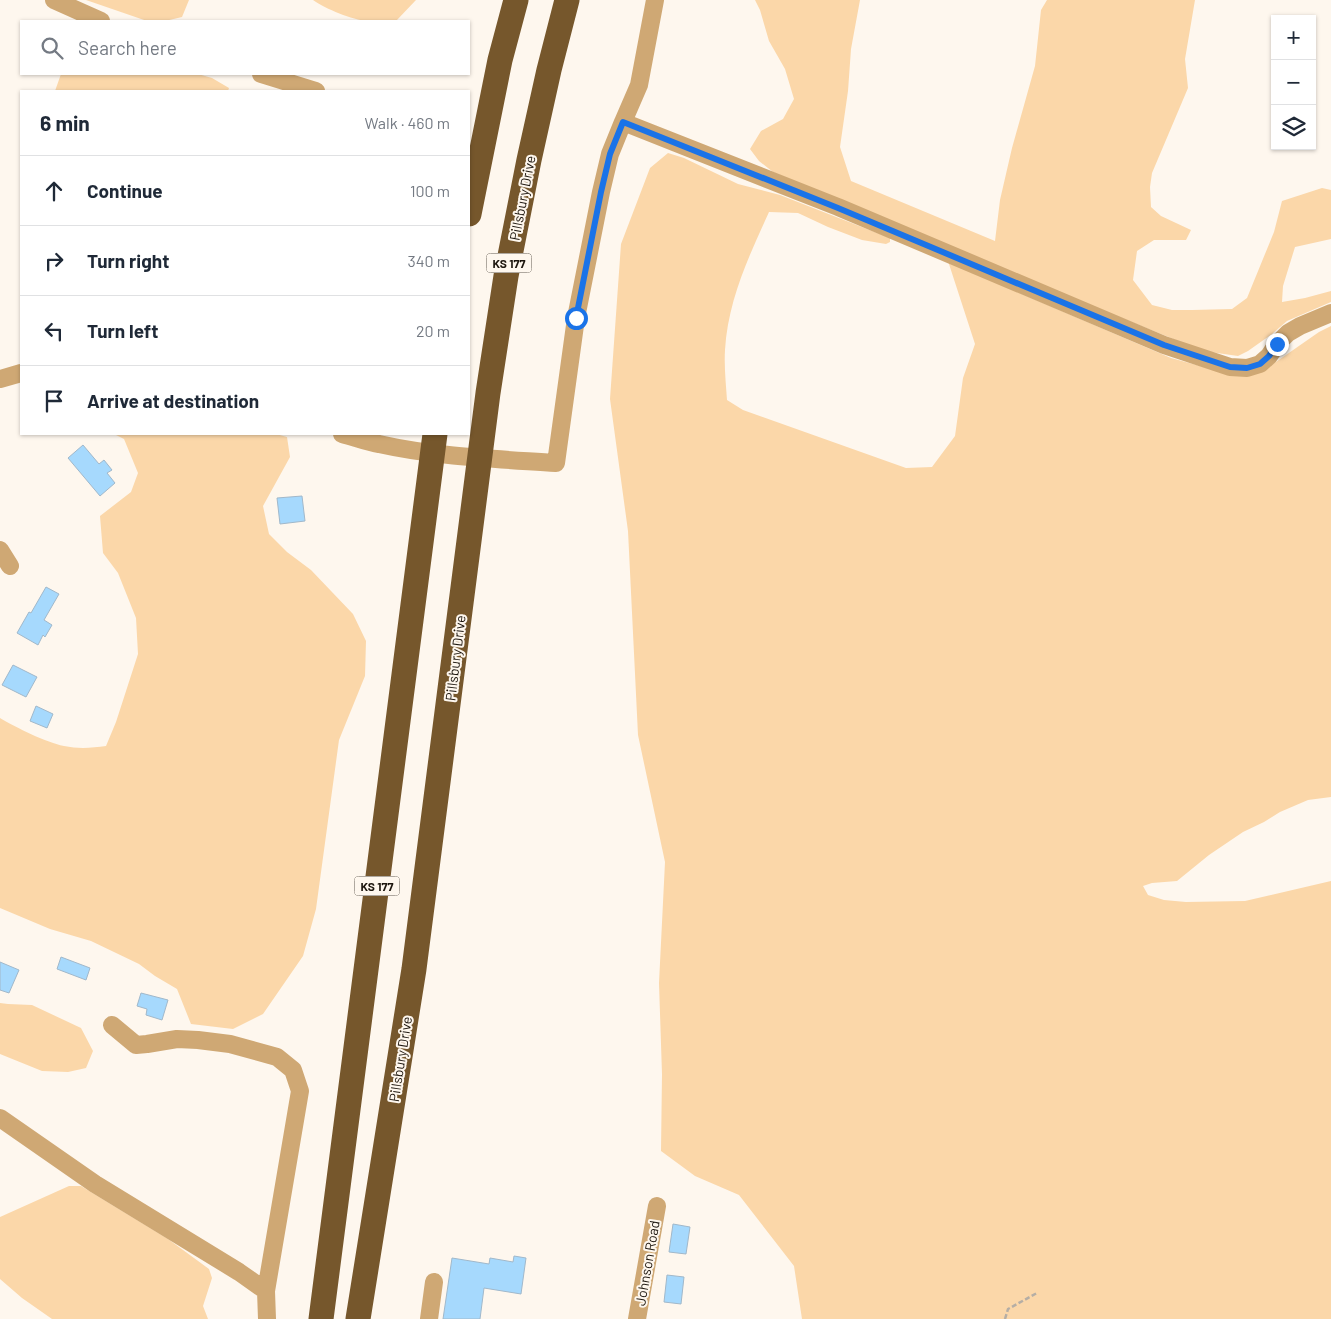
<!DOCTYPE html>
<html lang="en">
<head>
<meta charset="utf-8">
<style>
	body { margin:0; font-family:Barlow,sans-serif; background:#f6f6f7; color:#1f2937 }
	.controls { position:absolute; right:15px; top:15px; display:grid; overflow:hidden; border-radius:0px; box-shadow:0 1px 4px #0004 }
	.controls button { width:45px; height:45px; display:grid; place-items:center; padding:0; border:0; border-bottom:1px solid #e0e1e3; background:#fff; color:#1f2937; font:25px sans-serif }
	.stop { position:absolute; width:15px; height:15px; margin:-11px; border:4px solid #1a73e8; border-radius:50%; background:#fff }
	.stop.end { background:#1a73e8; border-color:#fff; box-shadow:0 1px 5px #0008 }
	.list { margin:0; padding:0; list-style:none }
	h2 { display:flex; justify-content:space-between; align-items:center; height:65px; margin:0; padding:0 20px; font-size:21px }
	h2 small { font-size:16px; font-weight:400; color:#747a83 }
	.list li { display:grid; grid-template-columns:32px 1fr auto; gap:15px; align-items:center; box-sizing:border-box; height:70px; padding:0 20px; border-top:1px solid #e0e1e3 }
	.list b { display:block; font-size:19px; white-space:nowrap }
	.list em { font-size:16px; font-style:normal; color:#747a83 }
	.icon { flex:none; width:28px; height:28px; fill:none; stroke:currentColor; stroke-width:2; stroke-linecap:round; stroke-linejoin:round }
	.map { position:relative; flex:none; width:1331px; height:1319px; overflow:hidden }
	.search { position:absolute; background:#fff; box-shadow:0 1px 4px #0004; left:20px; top:20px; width:450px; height:55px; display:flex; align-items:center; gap:12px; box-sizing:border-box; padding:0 18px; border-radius:0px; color:#747a83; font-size:19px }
	.panel { position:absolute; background:#fff; box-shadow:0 1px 4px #0004; left:20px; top:90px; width:450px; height:345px; border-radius:0px }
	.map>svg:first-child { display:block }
	.green { fill:#fbd7a9 }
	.building { fill:#a6d9fd; stroke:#a1b8ca }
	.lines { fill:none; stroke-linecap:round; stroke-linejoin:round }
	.path { stroke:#b5aea5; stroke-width:2.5; stroke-dasharray:5 2.5; stroke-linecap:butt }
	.minor { stroke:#cfa874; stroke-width:18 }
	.highway { stroke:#76572c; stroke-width:25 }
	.route { stroke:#1a73e8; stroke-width:6 }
	.labels { text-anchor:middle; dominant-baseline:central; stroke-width:4; stroke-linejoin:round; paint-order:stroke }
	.shield { fill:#fef7ee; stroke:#605950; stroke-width:1 }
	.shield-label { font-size:12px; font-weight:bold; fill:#1c150d }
	.street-label { font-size:14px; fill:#1c150d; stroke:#fef7ee }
</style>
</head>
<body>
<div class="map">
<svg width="1331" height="1319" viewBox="0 0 1331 1319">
	<rect width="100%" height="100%" fill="#fef7ee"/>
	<path class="green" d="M86,0H189L182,17L165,21H147Z
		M313,0H416L396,21C387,21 377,22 368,21C352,20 326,9 313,0Z
		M755,0H860L851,49L848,91L840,147L851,181L995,241L1000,200L1012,148L1035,66L1041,10L1047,0H1195L1185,59L1188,88L1152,173L1150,187L1151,207L1161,216L1191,230L1186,240H1154L1137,251L1133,280L1152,305L1172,310H1192L1232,309L1247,298L1274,232L1282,201L1322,188L1331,190V239L1295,247L1283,286L1282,302L1305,298L1331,291V302L1287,321L1272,334L1248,351L1238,356L1203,351L1033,282L773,172L759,161L750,149L761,131L783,119L794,99L785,69L769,41L760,10Z
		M61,74H198L212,78L229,88L228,91H55Z
		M668,153L684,158L738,184L780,195L890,238V242L886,244L862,240L828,227L798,213L769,212C749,256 728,300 725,350C724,367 726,384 727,400L743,410L906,468L932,467L955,436L963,378L975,344L948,261L1022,294L1171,358L1222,372H1253L1273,364L1319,332L1331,326V797L1308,800L1280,812L1264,822L1243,832L1209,855L1177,881L1152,883L1143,886L1148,895L1164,900L1186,902L1245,901L1331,881V1319H802L794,1266L739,1195L695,1176L661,1151L662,1074L659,983L665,862L638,735L628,531L610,399L621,244L650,168Z
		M114,434H276L287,437L290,457L263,506L269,534L287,552L311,570L353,614L366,641L365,676L339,740L316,909L303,956L263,1014L233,1029L191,1024L177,989L155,976L139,964L91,941L50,929L0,908V718C17,728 45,742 64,746C78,749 92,748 106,746L116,722L138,654L136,618L118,573L103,553L100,516L131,492L138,473L124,439Z
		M0,1003L8,1004L32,1005L81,1028L93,1051L86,1068L68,1072L42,1071L0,1054Z
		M69,1186H81L168,1239L209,1269L212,1278L203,1306L208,1319H52L22,1298L0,1279V1217Z"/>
	<path class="building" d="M83,445L99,464L104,460L112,470L107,473L115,483L100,496L68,458Z
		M302,496L305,521L280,524L277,498Z
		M46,587L59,594L44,620L52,625L45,637L43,635L38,645L17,633L29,612L31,613Z
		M13,665L37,677L26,697L2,685Z
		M36,706L53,714L47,728L30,721Z
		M61,957L90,968L86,980L57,969Z
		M0,962L19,970L9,993L0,990Z
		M141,993L168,1000L162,1020L146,1015L147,1009L137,1006Z
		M673,1224L690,1227L686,1254L669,1252Z
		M514,1256L526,1258L521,1294L484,1288L480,1319H443L452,1258L489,1264L490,1258L513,1262Z
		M667,1275L684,1277L681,1304L664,1302Z"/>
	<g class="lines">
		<path class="path" d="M1005,1319L1008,1309L1037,1293"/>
		<path class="minor" d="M54,0L101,21
			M261,74L316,91
			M623,122L838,207L1164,345L1230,367L1247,368L1260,364L1269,356L1277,344L1288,333L1300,326L1331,313
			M0,379L21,373
			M342,434C354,437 366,442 379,444C437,457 497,459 556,463L576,318L601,192L610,154L623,122L639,85L655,0
			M0,550L10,566
			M112,1025L136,1045L147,1044L177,1039L198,1040L230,1044L277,1057L293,1070L300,1091L266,1291L267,1319
			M0,1118L95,1184L239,1272L266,1291
			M429,1319L434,1282
			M637,1319L657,1206"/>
		<path class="highway" d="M469,214L500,60L516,0
			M321,1319L435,434
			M358,1319L414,969L488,393L506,276L529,160L549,70L567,0"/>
	</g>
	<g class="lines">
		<path class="route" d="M576,318L601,192L610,154L623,122L838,208L1164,345L1230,367L1247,368L1260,364L1269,356L1277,344"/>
	</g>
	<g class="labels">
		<g class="shield">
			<rect x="486.5" y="253.5" width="45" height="19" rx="4"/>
			<rect x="354.5" y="876.5" width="45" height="19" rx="4"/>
		</g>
		<g class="shield-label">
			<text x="509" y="263">KS 177</text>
			<text x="377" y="886">KS 177</text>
		</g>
		<g class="street-label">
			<text transform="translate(522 198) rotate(-79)">Pillsbury Drive</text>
			<text transform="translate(455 658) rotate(-83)">Pillsbury Drive</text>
			<text transform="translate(400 1059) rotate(-81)">Pillsbury Drive</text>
			<text transform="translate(647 1263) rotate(-80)">Johnson Road</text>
		</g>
	</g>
</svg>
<div class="controls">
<button>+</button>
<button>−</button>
<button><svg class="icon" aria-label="layers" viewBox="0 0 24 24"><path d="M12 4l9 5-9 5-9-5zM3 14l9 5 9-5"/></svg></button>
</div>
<div class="stop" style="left:576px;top:318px"></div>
<div class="stop end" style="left:1277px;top:344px"></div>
<div class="search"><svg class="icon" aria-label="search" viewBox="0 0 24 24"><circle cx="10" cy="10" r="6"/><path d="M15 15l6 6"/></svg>Search here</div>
<section class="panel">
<h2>6 min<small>Walk · 460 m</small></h2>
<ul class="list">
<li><svg class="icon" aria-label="ahead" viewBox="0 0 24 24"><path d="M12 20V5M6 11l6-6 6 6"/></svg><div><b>Continue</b></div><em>100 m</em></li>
<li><svg class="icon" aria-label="right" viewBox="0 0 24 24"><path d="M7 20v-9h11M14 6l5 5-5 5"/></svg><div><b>Turn right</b></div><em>340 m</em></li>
<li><svg class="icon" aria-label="left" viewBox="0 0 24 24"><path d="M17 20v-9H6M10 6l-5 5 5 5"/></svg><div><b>Turn left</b></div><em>20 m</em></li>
<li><svg class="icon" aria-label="arrive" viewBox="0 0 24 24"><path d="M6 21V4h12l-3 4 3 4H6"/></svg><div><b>Arrive at destination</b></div></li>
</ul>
</section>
</div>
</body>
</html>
